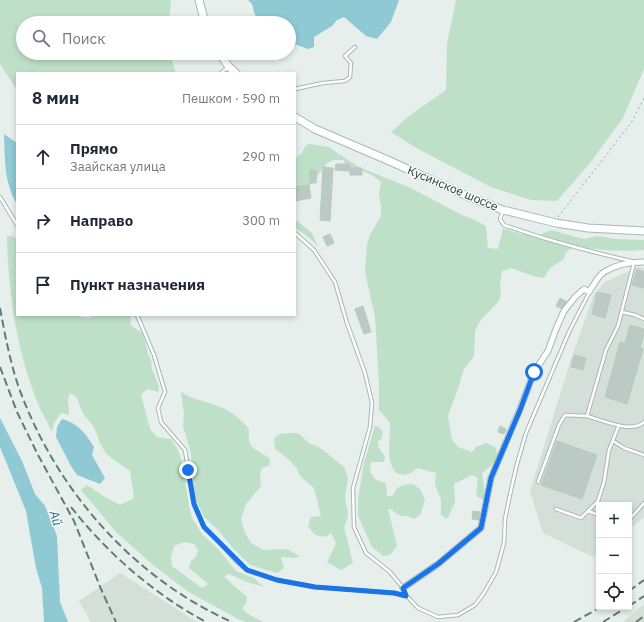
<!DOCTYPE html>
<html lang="ru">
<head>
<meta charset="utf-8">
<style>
	body { margin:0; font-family:"IBM Plex Sans",sans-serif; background:#f2f2f3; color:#1f2937 }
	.controls { position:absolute; right:12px; bottom:12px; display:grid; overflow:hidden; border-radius:0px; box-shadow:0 2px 6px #0003 }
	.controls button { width:36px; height:36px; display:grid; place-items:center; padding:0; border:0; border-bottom:1px solid #e0e1e3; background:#fff; color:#1f2937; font:20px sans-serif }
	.stop { position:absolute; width:12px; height:12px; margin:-9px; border:3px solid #1a73e8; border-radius:50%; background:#fff }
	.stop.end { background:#1a73e8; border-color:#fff; box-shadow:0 1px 4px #0008 }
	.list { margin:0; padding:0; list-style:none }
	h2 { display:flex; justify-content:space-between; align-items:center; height:52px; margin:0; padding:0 16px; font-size:17px }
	h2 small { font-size:13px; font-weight:400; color:#747a83 }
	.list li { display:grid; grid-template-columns:26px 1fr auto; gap:12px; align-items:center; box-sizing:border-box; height:64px; padding:0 16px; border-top:1px solid #e0e1e3 }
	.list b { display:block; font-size:15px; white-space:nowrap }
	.list p { margin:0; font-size:13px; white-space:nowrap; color:#747a83 }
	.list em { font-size:13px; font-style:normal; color:#747a83 }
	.icon { flex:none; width:22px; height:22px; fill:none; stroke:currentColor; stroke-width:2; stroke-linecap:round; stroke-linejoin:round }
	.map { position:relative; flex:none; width:644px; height:622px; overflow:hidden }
	.search { position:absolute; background:#fff; box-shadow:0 2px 6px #0003; left:16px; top:16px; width:280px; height:44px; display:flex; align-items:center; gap:10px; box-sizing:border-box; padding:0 14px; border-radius:22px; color:#747a83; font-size:15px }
	.panel { position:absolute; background:#fff; box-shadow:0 2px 6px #0003; left:16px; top:72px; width:280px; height:244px; border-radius:0px }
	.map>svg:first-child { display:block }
	.built { fill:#d4dfda }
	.green { fill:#bfe0c8; fill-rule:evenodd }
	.water { fill:#8ec9d4 }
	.building { fill:#bbcac4; stroke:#b8c9c2 }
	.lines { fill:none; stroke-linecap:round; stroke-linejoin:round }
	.service-casing { stroke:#a8b8b2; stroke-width:4.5 }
	.minor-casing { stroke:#a8b8b2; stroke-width:7 }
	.secondary-casing { stroke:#a4bbb3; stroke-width:9 }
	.path { stroke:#86b3a5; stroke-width:1; stroke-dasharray:2 3; stroke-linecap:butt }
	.service { stroke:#fff; stroke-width:2.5 }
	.minor { stroke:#fff; stroke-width:5 }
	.secondary { stroke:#fff; stroke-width:7 }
	.rail { stroke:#5f7d75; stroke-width:2; stroke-dasharray:8 4; stroke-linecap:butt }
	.route { stroke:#1a73e8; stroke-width:5 }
	.labels { text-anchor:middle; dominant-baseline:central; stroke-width:3; stroke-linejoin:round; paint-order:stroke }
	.street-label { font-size:12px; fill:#24423a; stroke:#f7fbf9 }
	.water-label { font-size:13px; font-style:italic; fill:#1c6f80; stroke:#f7fbf9 }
</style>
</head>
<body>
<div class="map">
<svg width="644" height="622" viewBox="0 0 644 622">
	<rect width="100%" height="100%" fill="#e6efeb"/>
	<path class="built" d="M638,267L644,268V517L629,529V505H599V552L593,557L543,533L530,491L573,353L594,294L605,282Z
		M120,573L197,622H91L79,601Z
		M644,604V622H623Z"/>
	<path class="green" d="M0,0H171L169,23H23V53H169L176,73H17V90L0,64Z
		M456,0H644V69L623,118L590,163L557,201L531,200L491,187L418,149L391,132L409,116L446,90L447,44Z
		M311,144L329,147L336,152L359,167L411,188L460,214L475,220L486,226L488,248L498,249L503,228L521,234L539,235L551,230L584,239L597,236L616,239L644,240V250C621,252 597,250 574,246L565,253L564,259L550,268L544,278L533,276L511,268L502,271L500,285L501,294L499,301L480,321L475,331L474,356L464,369L458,389L448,416L452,440L458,447L472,452L476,447L486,443L495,447L500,459L482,473L486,501L476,496L478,478L472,475L454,484L455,502L447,519L441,515V499L435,485L436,473L417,468L411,473L403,475L396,473L392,467L389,456L390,423L379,410V383L375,317L365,272L367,244L370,235L381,216V206L379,195L381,182C369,172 362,170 348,167L343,160H334L327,163L322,170L309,186L295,195V159L301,154L306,145Z
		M295,219L312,233L318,246L308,237L296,228Z
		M7,236H13L17,240V315H79L80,317L90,318L92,315H131L130,323L134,328L143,333L148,354L151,360L152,369L158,384L159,392L147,389L141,395L150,429L157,437L171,439L177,448L182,461L189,505L192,518L202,534L218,549L236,571L254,578L264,587L247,582L229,574L224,577L247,597L246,603L242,608L248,614L263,622H246L238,619L187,591L152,564L117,533L81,490L87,485L105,497L120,505L134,498L130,471L106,454L100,443L94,427L82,412L77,398L70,393L68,400L69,415L61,413L54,423L52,432C47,421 40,410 36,399C16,347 8,292 7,236ZM184,542L194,544L198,550L196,557L191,561L189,568L208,584L202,588L172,566L171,557L174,546Z
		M181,392C196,401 211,402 225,409C234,414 243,421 249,429C247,449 254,448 269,458L270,465L262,468L260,474L261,486L246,504L241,519L245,533L251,543L263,550L287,549L300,556L295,558L281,557L284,568L277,573L250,565L232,547L218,530L204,517L194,496L191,453L183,426L184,415Z
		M375,426L379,427L383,432L382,438L378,442V447L385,456L384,462H371L370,472L376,480L386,483L387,496H392L397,488L404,485L413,484L421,490L425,500L420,515L414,519L407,516H401L388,508L397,546L390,555L383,556L372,547L358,516V499L364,463Z
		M290,433H298L310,444L317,446L324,451L344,467L348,478L345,496L346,505L348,512L347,520L344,527L353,563L341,570L327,562L336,543L331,533L326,537L315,535L308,526L311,517L321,516L314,488L301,477L296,467L286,457L275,449L274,438L280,434Z"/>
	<path class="water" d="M248,0H399L391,22L377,39L366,36L344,17L337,20L332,26L314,37V47L308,49L289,42V23H263L255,15L252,4Z
		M4,134L17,143V204C4,183 5,158 4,134Z
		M0,418L22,461L35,494L45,506L57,536L60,602L68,622H44L42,588L36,568L26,511L0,447Z
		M62,419C78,423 86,434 94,447L92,455L105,478L100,484L77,475L71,466L56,437L57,427Z"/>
	<path class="building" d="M336,164H350V171L335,170Z
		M323,167L333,168L330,221L320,220Z
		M350,168H362V175H350Z
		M310,170L317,171L316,183H310Z
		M309,185L311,198L295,201V187Z
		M330,234L334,243L327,246L323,237Z
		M637,269L644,272V288L632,285Z
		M597,292L611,295L605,318L592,314Z
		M560,298L567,302L563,309L556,306Z
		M363,306L371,332L364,334L355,309Z
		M630,325L644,329V333L640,348L643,349L627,404L605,397L620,342L625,343Z
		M574,355L586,358L583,370L571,367Z
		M500,426L506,429L504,434L498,432Z
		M557,441L597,455L582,499L541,485Z
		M473,511L480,512L479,520L472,519Z"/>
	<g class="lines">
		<defs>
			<path id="service" d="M221,73L228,67
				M295,89L323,83L345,81L350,77L351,63L345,56L355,47
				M0,197L17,225
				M503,211L500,219L504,225C546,240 587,251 631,261
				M295,233L314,250L335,282L347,323L365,373L372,403L370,427L353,488L354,527L366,553L390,572L403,588L406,595L418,608L438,617L458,615L475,605L484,593L496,572L504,543L505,519L511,490L517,464L526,433L569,332L589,293
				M622,312L635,315L644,319
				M137,315L154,355L165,392L158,408L161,422L185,450L194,504L204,527L222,545L236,561L247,570L277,580L315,587L394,593L405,595
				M587,416C602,420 632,434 644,422
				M613,441L624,448L644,455
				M538,482L559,425L565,415L587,416L606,350L618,326L634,263
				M556,509L581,518L598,501L604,482L609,450L619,425
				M588,511L599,515
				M629,520L644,503"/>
			<path id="minor" d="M403,588L438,564L481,528L491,478L520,409L534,372L548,351L556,329L564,311L575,297L584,289L589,292C593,286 598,276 604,272C615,265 631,262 644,262"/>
			<path id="secondary" d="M199,0L205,23
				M219,53L229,67L236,73
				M295,117L315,129L392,162L469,197L503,210L556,223L588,228L644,231"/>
		</defs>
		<use href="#service" class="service-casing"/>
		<use href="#minor" class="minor-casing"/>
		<use href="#secondary" class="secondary-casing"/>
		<path class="path" d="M558,217L631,123L644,98"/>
		<use href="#service" class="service"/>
		<use href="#minor" class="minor"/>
		<use href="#secondary" class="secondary"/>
		<path class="rail" d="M0,308C5,335 10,362 19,388C56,490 133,578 232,622
			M0,367L17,412L38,455L74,521L101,589L116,622
			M71,507C107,553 154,594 206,622
			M629,591L644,580
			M629,606L644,596
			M574,622L601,607
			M603,622L627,607
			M636,622L644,616"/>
	</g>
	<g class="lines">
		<path class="route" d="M188,470L194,504L204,527L247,570L277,580L315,587L394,593L406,596L403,588L438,564L481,528L491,478L520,410L534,372"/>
	</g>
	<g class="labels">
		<g class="street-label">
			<text transform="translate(453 188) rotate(23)">Кусинское шоссе</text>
		</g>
		<g class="water-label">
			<text transform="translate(56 518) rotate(72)">Ай</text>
		</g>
	</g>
</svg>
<div class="controls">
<button>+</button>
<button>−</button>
<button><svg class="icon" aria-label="locate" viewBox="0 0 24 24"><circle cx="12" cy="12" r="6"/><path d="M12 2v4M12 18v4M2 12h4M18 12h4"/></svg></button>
</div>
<div class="stop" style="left:534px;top:372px"></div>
<div class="stop end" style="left:188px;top:470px"></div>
<div class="search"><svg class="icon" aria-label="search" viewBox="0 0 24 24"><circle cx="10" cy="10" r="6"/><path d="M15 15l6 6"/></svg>Поиск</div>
<section class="panel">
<h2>8 мин<small>Пешком · 590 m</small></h2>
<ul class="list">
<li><svg class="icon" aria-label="ahead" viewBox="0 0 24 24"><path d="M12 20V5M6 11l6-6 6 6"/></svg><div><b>Прямо</b><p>Заайская улица</p></div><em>290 m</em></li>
<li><svg class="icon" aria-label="right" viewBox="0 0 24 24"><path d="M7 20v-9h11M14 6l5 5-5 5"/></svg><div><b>Направо</b></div><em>300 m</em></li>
<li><svg class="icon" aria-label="arrive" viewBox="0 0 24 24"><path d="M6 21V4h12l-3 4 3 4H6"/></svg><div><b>Пункт назначения</b></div></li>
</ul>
</section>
</div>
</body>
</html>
